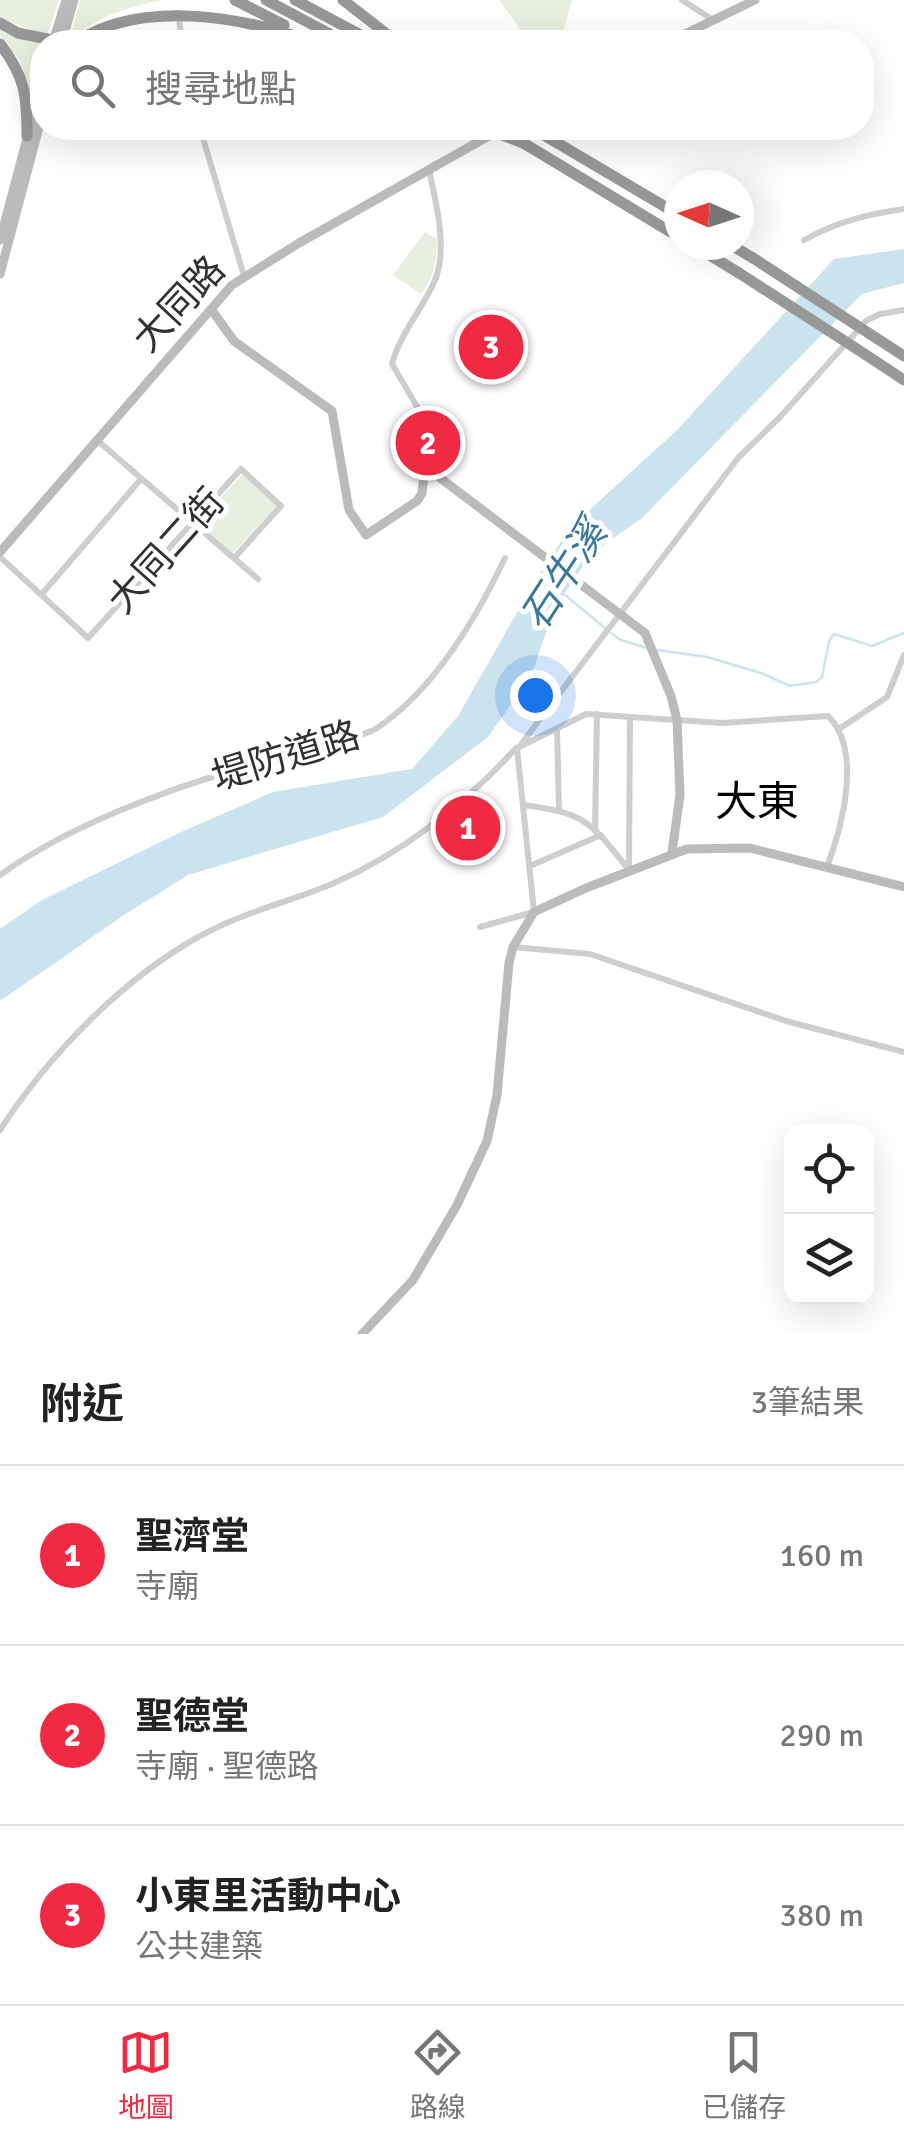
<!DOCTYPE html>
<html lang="zh-TW">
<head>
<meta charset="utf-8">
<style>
	body { margin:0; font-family:Signika,"Noto Sans TC",sans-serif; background:#f2f2f2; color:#222 }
	.controls { position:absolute; right:30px; bottom:30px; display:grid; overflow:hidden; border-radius:20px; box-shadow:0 10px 40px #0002 }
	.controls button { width:90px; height:90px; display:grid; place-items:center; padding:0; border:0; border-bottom:2px solid #e0e0e0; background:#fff; color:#222; font:50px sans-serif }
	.compass { position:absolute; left:664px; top:170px; width:90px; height:90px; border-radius:50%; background:#fff; box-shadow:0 10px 40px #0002; rotate:273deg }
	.you { position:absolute; left:535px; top:695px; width:35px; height:35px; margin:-25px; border:8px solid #fff; border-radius:50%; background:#1a73e8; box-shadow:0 0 0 15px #1a73e833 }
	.badge { display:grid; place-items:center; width:65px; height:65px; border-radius:50%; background:#f12a43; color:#fff; font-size:32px; font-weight:700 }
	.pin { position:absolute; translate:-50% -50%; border:5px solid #fff; box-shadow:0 2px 10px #0006 }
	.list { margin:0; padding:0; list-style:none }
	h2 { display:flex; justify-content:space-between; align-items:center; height:130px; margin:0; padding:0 40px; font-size:42px }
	h2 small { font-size:32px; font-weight:400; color:#767676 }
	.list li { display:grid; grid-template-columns:65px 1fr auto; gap:30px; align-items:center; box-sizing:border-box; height:180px; padding:0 40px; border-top:2px solid #e0e0e0 }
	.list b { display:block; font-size:38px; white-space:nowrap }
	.list p { margin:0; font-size:32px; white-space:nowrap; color:#767676 }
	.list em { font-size:32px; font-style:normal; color:#767676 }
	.icon { flex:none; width:55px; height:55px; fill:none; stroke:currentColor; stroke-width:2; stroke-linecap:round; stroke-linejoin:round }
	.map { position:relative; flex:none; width:904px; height:1334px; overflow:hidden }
	.search { position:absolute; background:#fff; box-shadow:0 10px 40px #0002; left:30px; right:30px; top:30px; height:110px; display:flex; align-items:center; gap:25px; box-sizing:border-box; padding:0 35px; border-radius:40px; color:#767676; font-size:38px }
	.sheet { height:670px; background:#fff }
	nav { display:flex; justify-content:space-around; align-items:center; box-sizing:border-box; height:140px; border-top:2px solid #e0e0e0; background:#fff; font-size:28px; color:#767676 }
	nav a { display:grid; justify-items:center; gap:5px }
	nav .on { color:#f12a43 }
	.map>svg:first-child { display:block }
	.green { fill:#e8efdf }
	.water { fill:#cae3ef }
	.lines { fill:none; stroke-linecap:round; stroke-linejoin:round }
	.stream { stroke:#cae3ef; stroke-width:2.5 }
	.street { stroke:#cecece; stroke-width:6 }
	.secondary { stroke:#bbb; stroke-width:9 }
	.highway { stroke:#989898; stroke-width:11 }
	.highway-bridge { stroke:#989898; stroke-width:11 }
	.labels { text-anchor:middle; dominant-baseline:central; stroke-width:10; stroke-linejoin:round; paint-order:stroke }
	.street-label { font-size:38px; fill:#313131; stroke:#fff }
	.water-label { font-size:40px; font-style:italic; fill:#38799a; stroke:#fff }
	.quarter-label { font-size:42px; fill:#000; stroke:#fff }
</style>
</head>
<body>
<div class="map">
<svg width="904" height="1334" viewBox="0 0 904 1334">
	<rect width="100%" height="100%" fill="#fff"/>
	<path class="green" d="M0,0H59L47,35L0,19Z
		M80,0H162C123,8 100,15 69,42Z
		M499,0H572L560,42H529Z
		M0,28L42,44V60L31,98L20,61L0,36Z
		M425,232L437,239C437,262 434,276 421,294L393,275Z
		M243,474L277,506L232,554L198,522Z"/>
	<path class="water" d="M904,249V283L862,294L642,518L591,554L554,609L531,676L488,737L383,817L188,875L127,913L0,1001V929L42,900L179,833L273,792L412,769L458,716L536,579L571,527L677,430L834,259Z"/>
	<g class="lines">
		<path class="stream" d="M565,595L605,628
			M611,633L621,640L650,649
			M657,650L707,657L761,673L790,686L816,682L822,677L829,641L834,634L872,646L904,633"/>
		<path class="street" d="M682,0L713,20
			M179,19L182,42
			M200,128L244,276
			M804,240C836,222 868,214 904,209
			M98,441L258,579
			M426,472L420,455L419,410L392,364C400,333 423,309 435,280C448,249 436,202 429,170
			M0,557L88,638L241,469L281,506L234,558
			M41,595L141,479
			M557,728L559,810
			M839,729L887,697L904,655
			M522,743L738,458L781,416L867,320L880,314L904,310
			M523,805C585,813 590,821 628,869
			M595,831L597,714
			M530,866L601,835
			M629,870L630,717
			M0,875C68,826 165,790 245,767C275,759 304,750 334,742C348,738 365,736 377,728C435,689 476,619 505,558
			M480,927L534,912L517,748L586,714L722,723L828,716C863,750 842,827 827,867
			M513,947L590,954L786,1021L904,1052
			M0,1130C48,1056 122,979 200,936C243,912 290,902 334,883C403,853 466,803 516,748"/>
		<path class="secondary" d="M53,42L66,0
			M62,42L74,0
			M668,42L755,0
			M0,240L42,82
			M0,274L42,116
			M211,309L234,341L332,411L349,510L366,535L417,501L422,493L424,476L431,471L645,633L671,696L677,720L680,795L672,852
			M0,552L232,285L299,243L503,128
			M362,1334L413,1280L457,1205L487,1141L497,1095L509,963L513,947L534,912L586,888L687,849L750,848L904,887"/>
		<path class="highway" d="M235,0L284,25
			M266,0L345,42
			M295,0L374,42
			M343,0L397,42
			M0,23L18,33L62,42
			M76,42C140,0 239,15 312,42
			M0,44C25,76 27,96 27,136
			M532,128L679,215
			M525,144L679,237
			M693,245L739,273
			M731,245L753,258
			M870,334L904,356
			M857,349L904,380"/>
		<path class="highway-bridge" d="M485,128L525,144
			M753,258L870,334
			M739,273L857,349"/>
	</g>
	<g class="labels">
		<g class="street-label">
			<text transform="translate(179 304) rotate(-47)">大同路</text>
			<text transform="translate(166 551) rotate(-48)">大同二街</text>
			<text transform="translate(286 756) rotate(-17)">堤防道路</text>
		</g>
		<g class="water-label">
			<text transform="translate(564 575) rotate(-57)">石牛溪</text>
		</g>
		<g class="quarter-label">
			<text x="757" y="802">大東</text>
		</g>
	</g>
</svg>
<div class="controls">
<button><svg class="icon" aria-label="locate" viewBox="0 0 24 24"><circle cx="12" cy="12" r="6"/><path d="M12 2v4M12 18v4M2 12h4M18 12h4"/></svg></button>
<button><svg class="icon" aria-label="layers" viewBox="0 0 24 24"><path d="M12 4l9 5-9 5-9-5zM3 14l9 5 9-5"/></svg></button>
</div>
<svg class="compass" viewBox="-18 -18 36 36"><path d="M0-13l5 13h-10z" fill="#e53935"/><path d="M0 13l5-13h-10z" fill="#767676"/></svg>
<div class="you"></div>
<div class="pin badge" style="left:468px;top:828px">1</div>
<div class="pin badge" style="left:428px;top:443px">2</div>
<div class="pin badge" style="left:491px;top:347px">3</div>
<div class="search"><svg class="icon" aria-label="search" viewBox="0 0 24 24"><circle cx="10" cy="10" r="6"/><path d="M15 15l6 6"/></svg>搜尋地點</div>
</div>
<section class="sheet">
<h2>附近<small>3筆結果</small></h2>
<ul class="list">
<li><span class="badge">1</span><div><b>聖濟堂</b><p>寺廟</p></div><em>160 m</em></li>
<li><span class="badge">2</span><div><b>聖德堂</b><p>寺廟 · 聖德路</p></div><em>290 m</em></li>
<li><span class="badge">3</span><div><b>小東里活動中心</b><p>公共建築</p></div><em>380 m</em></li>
</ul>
</section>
<nav>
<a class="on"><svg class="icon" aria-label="map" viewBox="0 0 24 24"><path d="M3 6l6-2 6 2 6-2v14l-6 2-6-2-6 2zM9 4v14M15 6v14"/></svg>地圖</a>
<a><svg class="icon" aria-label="directions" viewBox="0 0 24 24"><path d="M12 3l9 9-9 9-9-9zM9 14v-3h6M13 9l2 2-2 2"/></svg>路線</a>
<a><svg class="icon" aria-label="saved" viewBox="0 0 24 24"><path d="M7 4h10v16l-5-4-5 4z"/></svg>已儲存</a>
</nav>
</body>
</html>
